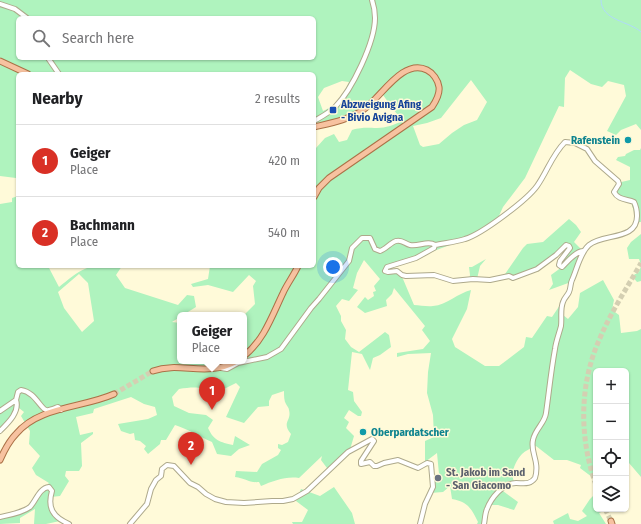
<!DOCTYPE html>
<html lang="en">
<head>
<meta charset="utf-8">
<style>
	body { margin:0; font-family:"Fira Sans Condensed",sans-serif; background:#f2f2f2; color:#202124 }
	.controls { position:absolute; right:12px; bottom:12px; display:grid; overflow:hidden; border-radius:6px; box-shadow:0 1px 3px #0004 }
	.controls button { width:36px; height:36px; display:grid; place-items:center; padding:0; border:0; border-bottom:1px solid #e0e0e0; background:#fff; color:#202124; font:20px sans-serif }
	.you { position:absolute; left:333px; top:267px; width:14px; height:14px; margin:-10px; border:3px solid #fff; border-radius:50%; background:#1a73e8; box-shadow:0 0 0 6px #1a73e833 }
	.badge { display:grid; place-items:center; width:26px; height:26px; border-radius:50%; background:#d93025; color:#fff; font-size:13px; font-weight:700 }
	.pin { position:absolute; translate:-50% -33px; filter:drop-shadow(0 1px 2px #0008) }
	.pin::after { content:''; position:absolute; top:21px; width:14px; height:12px; background:inherit; clip-path:polygon(0 0,100% 0,50% 100%) }
	.popup { position:absolute; left:177px; top:312px; width:70px; height:52px; box-sizing:border-box; display:grid; place-content:center; border-radius:6px; background:#fff; filter:drop-shadow(0 1px 3px #0005); font-size:13px; white-space:nowrap; color:#757577 }
	.popup b { font-size:15px; color:#202124 }
	.popup::after { content:''; position:absolute; left:50%; top:100%; margin-left:-8px; border:8px solid transparent; border-top-color:#fff }
	.list { margin:0; padding:0; list-style:none }
	h2 { display:flex; justify-content:space-between; align-items:center; height:52px; margin:0; padding:0 16px; font-size:17px }
	h2 small { font-size:13px; font-weight:400; color:#757577 }
	.list li { display:grid; grid-template-columns:26px 1fr auto; gap:12px; align-items:center; box-sizing:border-box; height:72px; padding:0 16px; border-top:1px solid #e0e0e0 }
	.list b { display:block; font-size:15px; white-space:nowrap }
	.list p { margin:0; font-size:13px; white-space:nowrap; color:#757577 }
	.list em { font-size:13px; font-style:normal; color:#757577 }
	.icon { flex:none; width:22px; height:22px; fill:none; stroke:currentColor; stroke-width:2; stroke-linecap:round; stroke-linejoin:round }
	.map { position:relative; flex:none; width:641px; height:524px; overflow:hidden }
	.search { position:absolute; background:#fff; box-shadow:0 1px 3px #0004; left:16px; top:16px; width:300px; height:44px; display:flex; align-items:center; gap:10px; box-sizing:border-box; padding:0 14px; border-radius:6px; color:#757577; font-size:15px }
	.panel { position:absolute; background:#fff; box-shadow:0 1px 3px #0004; left:16px; top:72px; width:300px; height:196px; border-radius:6px }
	.map>svg:first-child { display:block }
	.green { fill:#aff3be; fill-rule:evenodd }
	.lines { fill:none; stroke-linecap:round; stroke-linejoin:round }
	.stream { stroke:#b0dafb; stroke-width:1 }
	.major-tunnel { stroke:#d4cfb2; stroke-width:5; stroke-dasharray:5 2.5; stroke-linecap:butt }
	.minor-casing { stroke:#aea98b; stroke-width:6 }
	.major-casing { stroke:#ab7147; stroke-width:7 }
	.minor { stroke:#fff; stroke-width:4 }
	.major { stroke:#f7c2a0; stroke-width:5 }
	.transit-dot { fill:#1a4fb4; stroke:#fffad9; stroke-width:1.5 }
	.culture-dot { fill:#0f9aa8; stroke:#fffad9; stroke-width:1.5 }
	.worship-dot { fill:#6b7280; stroke:#fffad9; stroke-width:1.5 }
	.labels { text-anchor:middle; dominant-baseline:central; stroke-width:3; stroke-linejoin:round; paint-order:stroke }
	.transit-label { font-size:11px; font-weight:bold; fill:#164399; stroke:#fffad9; text-anchor:start }
	.culture-label { font-size:11px; font-weight:bold; fill:#0d838f; stroke:#fffad9; text-anchor:end }
	.worship-label { font-size:11px; font-weight:bold; fill:#5b616d; stroke:#fffad9; text-anchor:start }
</style>
</head>
<body>
<div class="map">
<svg width="641" height="524" viewBox="0 0 641 524">
	<rect width="100%" height="100%" fill="#fffad9"/>
	<path class="green" d="M0,0H641V130L636,124L621,130L616,135L607,131L626,96L624,85L608,81L602,87L591,84L570,70L565,78L564,107L559,106L525,178L503,207L498,218L463,240L389,268L390,270L397,269L403,279L414,305C420,305 427,307 433,306C447,305 458,293 471,290L467,309L452,339L455,347L485,366H499L524,347L526,337L532,338L547,316L552,317L562,302L563,315L568,319L578,307L580,293L603,280L614,300L612,310L619,315L621,333L637,331L641,329V477L629,463L626,453V371H596V476L592,477L580,468L581,465L567,460H554L536,446C531,448 525,451 522,454C516,460 510,473 514,481L512,485L503,491L518,502L514,510L498,505H491L488,510L486,524H477L478,522C471,508 468,502 452,499L450,486L443,492L430,493L433,484L430,476L439,474L437,453L425,462V441L434,437L433,415L427,393L428,372L431,353L408,354L397,357V353L423,349L430,341L422,330L425,326L394,288L392,294L386,300L387,306L365,313L357,307L365,297L368,300L374,296L373,292L376,291L374,286L380,279L364,260L357,273L353,288L358,290L349,301L342,299L336,306L341,316V321L346,330L345,339L351,347L359,352L385,332L389,335L391,347L380,355L373,358L370,370L362,354L352,352L348,390L353,392L354,401L362,412L361,416H358L349,410L344,418L349,422L346,428L354,436L349,453L330,472L321,460L322,456L299,478C286,476 273,481 261,486L259,482C249,483 245,478 235,477L236,471L257,472L262,464L278,455L281,450L278,448V444L282,445L288,442L291,434C281,422 292,421 289,410C289,408 287,406 286,404C284,401 284,396 284,391L272,395L269,401V406L258,407L244,423L226,417L240,387L236,383L214,394C201,386 194,387 179,389L172,397L174,406L189,413L206,415L213,420L208,428C214,441 220,442 233,445L235,436L250,445L239,449L231,456L217,454L212,442C200,437 188,429 175,425L166,440H161L160,444L148,454L144,449L146,446L140,441L135,440L134,433L130,434L121,431L118,424L148,419L157,415L155,407L144,404L131,397L94,409L93,413L76,417L80,435L93,432V434L81,443L82,466L79,471H66L65,476L69,481L60,496L51,497V505L60,521L46,524H34L35,509L20,518V523L0,524V515L20,511L30,505L35,497L49,483L36,475L32,468L40,456L29,444L30,431L21,416L24,412L19,408L4,427L0,428V204L12,202V198L18,196V266H48L59,287C68,280 76,272 87,268C91,267 96,268 100,266H122L116,275L125,288L178,305L187,295L194,296L196,307L183,315H180V317L172,322L180,323V361H244V315L255,304L253,286L256,281L249,275L233,292L208,285L193,287L191,284L208,279L210,266H314V145L316,148L325,138L334,134L339,142L347,140L352,130C363,127 367,128 377,128C386,128 394,125 402,121L383,95C363,118 342,120 314,129V74H18V181L16,178L0,176ZM18,18H314V58H18ZM471,80L487,102L477,120L464,125L452,133L439,144L423,147L420,145L413,126L427,123L441,118ZM342,81L349,82C342,97 339,104 323,111L318,97L324,88ZM79,274L88,283L94,321L82,332L64,308L58,292Z
		M641,148V222H634L635,215L631,202L622,201L613,195V190L617,183L630,180V167L616,160L618,157L625,156L626,154L634,150H640Z
		M569,219L576,225L581,232L574,242L583,251L571,282L549,290L553,284L551,275L562,267L559,265L570,248L566,245L537,269L520,275L503,277L523,248L527,244L543,242Z
		M641,234V265L639,259H629L627,248L631,242Z
		M486,259L480,266L477,279L469,280L470,275L469,267H472Z
		M641,266V281L637,282L632,276L639,272Z
		M334,487L352,513L355,524H293L292,522H302L308,510L296,501L301,489L320,496Z
		M596,493V509H608L599,513L606,524H554L553,521L568,513L570,519L578,521L587,516L582,511L590,499Z"/>
	<g class="lines">
		<path class="stream" d="M601,0C601,21 630,21 641,32"/>
		<path class="major-tunnel" d="M114,394L153,371
			M596,485C579,438 579,384 600,338C611,312 627,288 641,263
			M605,509L611,521"/>
		<defs>
			<path id="minor" d="M0,4L15,9L27,18
				M48,58L59,74
				M314,121C321,117 329,113 335,107C352,90 375,42 375,18C375,12 374,6 372,0
				M435,245L434,248L416,258L387,267L385,271L388,272L397,271L402,275L406,276L434,275L453,281L473,279L490,280L509,276L513,278L537,269L556,255L566,245L569,246L570,248L560,261L559,265L562,267C568,261 575,252 583,251
				M221,368L227,369L238,363L267,357L281,349L311,308L319,299L349,261L352,248L362,238H370L375,249L380,251C386,249 390,243 396,241C402,239 405,244 410,245C418,247 428,240 435,245C445,243 456,242 465,239C482,234 527,200 537,186C547,172 552,155 565,142L575,143L587,149L595,161L618,181L619,184L614,192C618,200 627,199 634,202C636,206 637,211 637,216C637,241 603,233 589,245C580,253 577,269 572,280C570,284 571,288 569,292C568,295 564,298 563,302C560,309 562,318 561,326C559,334 556,341 555,349C551,371 549,392 546,413C545,423 535,429 533,440C530,453 540,461 535,478C530,485 524,483 516,483C503,483 491,498 487,509C485,513 485,519 484,524
				M0,411L16,400L18,392L21,390C35,392 40,408 46,410C49,411 55,408 58,407L61,410
				M0,431C8,423 20,412 16,400
				M0,517C9,515 22,513 30,507C36,501 39,488 49,487L52,491C47,508 53,517 69,524
				M130,524L147,504L151,489L156,480L161,476L162,469L167,465L174,466L190,483L198,487L206,494L215,499L226,502L244,503L272,501H283L293,499L307,491L348,452L372,439L374,441L361,461V464L370,462L374,466H377L384,463L398,460L418,468L427,463L431,464L433,487L425,504L420,524"/>
			<path id="major" d="M0,61L28,74
				M314,127C331,123 348,120 363,110C381,98 402,58 427,70C433,73 438,80 439,87C440,94 436,101 432,107L329,178L319,188L314,197
				M244,356C264,340 272,316 283,293C287,284 294,275 298,266
				M153,371C181,361 206,378 237,361
				M0,460C4,451 9,441 16,434C39,406 83,408 114,394
				M611,521L612,524"/>
		</defs>
		<use href="#minor" class="minor-casing"/>
		<use href="#major" class="major-casing"/>
		<use href="#minor" class="minor"/>
		<use href="#major" class="major"/>
	</g>
	<rect class="transit-dot" x="329" y="106" width="8" height="8" rx="2"/>
	<g class="culture-dot">
		<circle cx="628" cy="140" r="4"/>
		<circle cx="363" cy="432" r="4"/>
	</g>
	<circle class="worship-dot" cx="438" cy="478" r="4"/>
	<g class="labels">
		<g class="transit-label">
			<text x="341" y="104">Abzweigung Afing<tspan x="341" dy="13">- Bivio Avigna</tspan></text>
		</g>
		<g class="culture-label">
			<text x="620" y="140">Rafenstein</text>
			<text x="371" y="432" text-anchor="start">Oberpardatscher</text>
		</g>
		<g class="worship-label">
			<text x="446" y="472">St. Jakob im Sand<tspan x="446" dy="13">- San Giacomo</tspan></text>
		</g>
	</g>
</svg>
<div class="controls">
<button>+</button>
<button>−</button>
<button><svg class="icon" aria-label="locate" viewBox="0 0 24 24"><circle cx="12" cy="12" r="6"/><path d="M12 2v4M12 18v4M2 12h4M18 12h4"/></svg></button>
<button><svg class="icon" aria-label="layers" viewBox="0 0 24 24"><path d="M12 4l9 5-9 5-9-5zM3 14l9 5 9-5"/></svg></button>
</div>
<div class="you"></div>
<div class="pin badge" style="left:212px;top:410px">1</div>
<div class="popup"><b>Geiger</b>Place</div>
<div class="pin badge" style="left:191px;top:465px">2</div>
<div class="search"><svg class="icon" aria-label="search" viewBox="0 0 24 24"><circle cx="10" cy="10" r="6"/><path d="M15 15l6 6"/></svg>Search here</div>
<section class="panel">
<h2>Nearby<small>2 results</small></h2>
<ul class="list">
<li><span class="badge">1</span><div><b>Geiger</b><p>Place</p></div><em>420 m</em></li>
<li><span class="badge">2</span><div><b>Bachmann</b><p>Place</p></div><em>540 m</em></li>
</ul>
</section>
</div>
</body>
</html>
